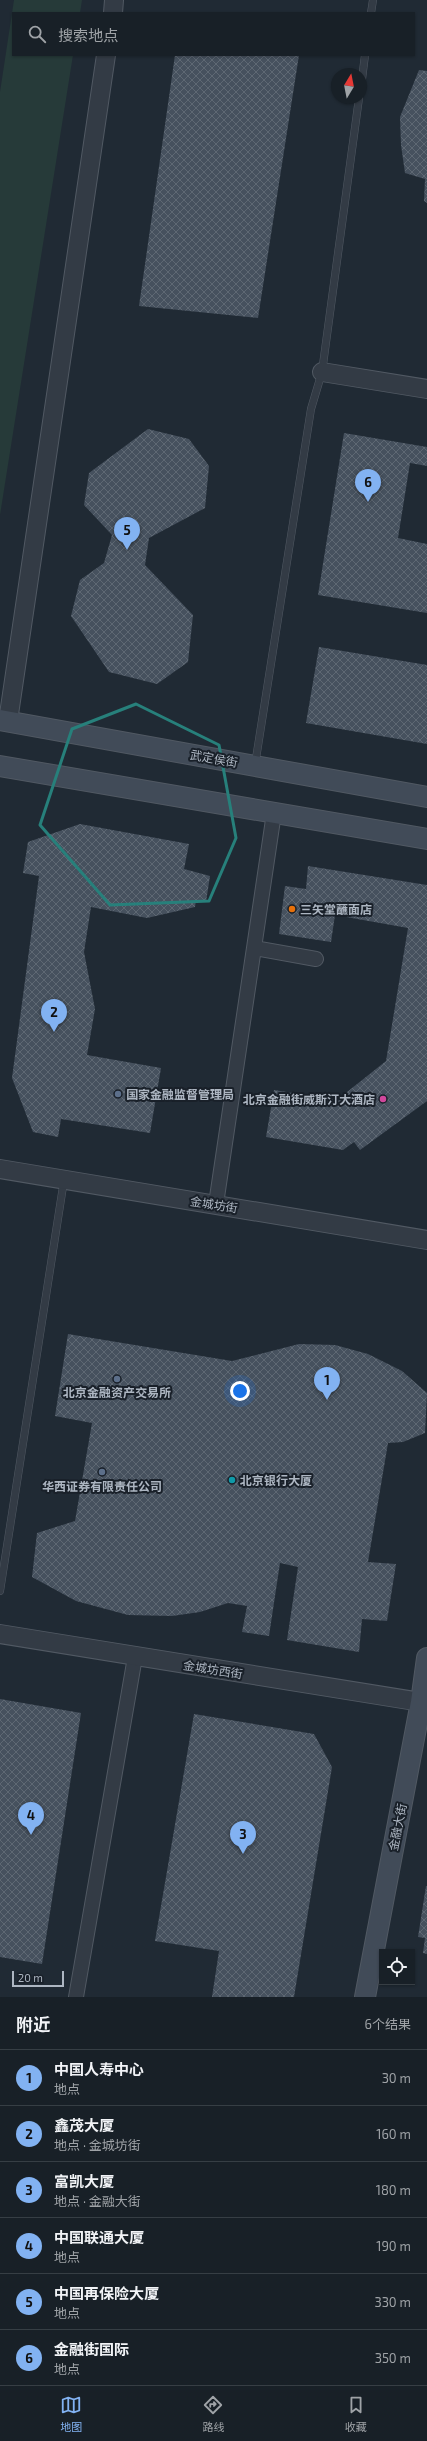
<!DOCTYPE html>
<html lang="zh">
<head>
<meta charset="utf-8">
<style>
	body { margin:0; font-family:"Exo 2","Noto Sans SC",sans-serif; background:#21282f; color:#f1f3f6 }
	.controls { position:absolute; right:12px; bottom:12px; display:grid; overflow:hidden; border-radius:0px; box-shadow:0 1px 3px #0004 }
	.controls button { width:36px; height:36px; display:grid; place-items:center; padding:0; border:0; border-bottom:1px solid #363e44; background:#182027; color:#f1f3f6; font:20px sans-serif }
	.compass { position:absolute; left:331px; top:68px; width:36px; height:36px; border-radius:50%; background:#182027; box-shadow:0 1px 3px #0004; rotate:10deg }
	.scale { position:absolute; left:12px; bottom:10px; width:52px; box-sizing:border-box; padding-left:4px; border:2px solid #adb6c2; border-top:0; font-size:11px; line-height:14px; white-space:nowrap; color:#adb6c2; -webkit-text-stroke:3px #192029; paint-order:stroke }
	.you { position:absolute; left:240px; top:1391px; width:14px; height:14px; margin:-10px; border:3px solid #fff; border-radius:50%; background:#1a73e8; box-shadow:0 0 0 6px #1a73e833 }
	.badge { display:grid; place-items:center; width:26px; height:26px; border-radius:50%; background:#82b2f2; color:#111; font-size:13px; font-weight:700 }
	.pin { position:absolute; translate:-50% -33px; filter:drop-shadow(0 1px 2px #0008) }
	.pin::after { content:''; position:absolute; top:21px; width:14px; height:12px; background:inherit; clip-path:polygon(0 0,100% 0,50% 100%) }
	.list { margin:0; padding:0; list-style:none }
	h2 { display:flex; justify-content:space-between; align-items:center; height:52px; margin:0; padding:0 16px; font-size:17px }
	h2 small { font-size:13px; font-weight:400; color:#9fa3a7 }
	.list li { display:grid; grid-template-columns:26px 1fr auto; gap:12px; align-items:center; box-sizing:border-box; height:56px; padding:0 16px; border-top:1px solid #363e44 }
	.list b { display:block; font-size:15px; white-space:nowrap }
	.list p { margin:0; font-size:13px; white-space:nowrap; color:#9fa3a7 }
	.list em { font-size:13px; font-style:normal; color:#9fa3a7 }
	.icon { flex:none; width:22px; height:22px; fill:none; stroke:currentColor; stroke-width:2; stroke-linecap:round; stroke-linejoin:round }
	.map { position:relative; flex:none; width:427px; height:1997px; overflow:hidden }
	.search { position:absolute; background:#182027; box-shadow:0 1px 3px #0004; left:12px; right:12px; top:12px; height:44px; display:flex; align-items:center; gap:10px; box-sizing:border-box; padding:0 14px; border-radius:0px; color:#9fa3a7; font-size:15px }
	.sheet { height:388px; background:#182027 }
	nav { display:flex; justify-content:space-around; align-items:center; box-sizing:border-box; height:56px; border-top:1px solid #363e44; background:#182027; font-size:11px; color:#9fa3a7 }
	nav a { display:grid; justify-items:center; gap:2px }
	nav .on { color:#82b2f2 }
	.map>svg:first-child { display:block }
	.green { fill:#263a39 }
	.building { fill:url(#building-cross-hatch) }
	.lines { fill:none; stroke-linecap:round; stroke-linejoin:round }
	.service-casing { stroke:#515963; stroke-width:8 }
	.minor-casing { stroke:#515963; stroke-width:16 }
	.tertiary-casing { stroke:#515963; stroke-width:20 }
	.secondary-casing { stroke:#515963; stroke-width:22 }
	.service { stroke:#333b45; stroke-width:7 }
	.minor { stroke:#333b45; stroke-width:14 }
	.tertiary { stroke:#333b45; stroke-width:18 }
	.secondary { stroke:#414b58; stroke-width:20 }
	.marked { fill:none; stroke:#27807b; stroke-width:3; stroke-linejoin:round }
	.food-dot { fill:#e8710a; stroke:#192029; stroke-width:1.5 }
	.service-dot { fill:#5c6f8a; stroke:#192029; stroke-width:1.5 }
	.hotel-dot { fill:#d1479c; stroke:#192029; stroke-width:1.5 }
	.culture-dot { fill:#0f9aa8; stroke:#192029; stroke-width:1.5 }
	.labels { text-anchor:middle; dominant-baseline:central; stroke-width:4; stroke-linejoin:round; paint-order:stroke }
	.street-label { font-size:12px; fill:#adb6c2; stroke:#192029 }
	.poi-label { font-size:12px; font-weight:bold; fill:#adb6c2; stroke:#192029; text-anchor:start }
</style>
</head>
<body>
<div class="map">
<svg width="427" height="1997" viewBox="0 0 427 1997">
	<defs>
		<pattern id="building-cross-hatch" width="8" height="8" patternUnits="userSpaceOnUse"><rect width="8" height="8" fill="#46515e"/><path d="M0 0l8 8M0 8l8-8" fill="none" stroke="#5e6873"/></pattern>
	</defs>
	<rect width="100%" height="100%" fill="#202a34"/>
	<path class="green" d="M14,0H82L80,13H13V55H73L0,515V92Z"/>
	<path class="building" d="M175,55H299L258,318L139,306Z
		M419,70L427,71V203L424,201L425,179L405,173L401,145L400,117Z
		M148,429L189,439L209,466L205,508L149,538L145,565L193,615L188,662L157,684L109,672L71,616L80,580L104,563L112,535L84,505L89,473Z
		M344,433L427,447V466L410,463L398,538L427,544V613L318,595Z
		M319,647L427,665V744L306,723Z
		M80,824L189,844L184,869L210,876L206,902L196,900L195,907L147,918L91,907L84,952L95,1009L87,1055L161,1068L150,1133L61,1119L58,1137L33,1132L12,1078L39,876L23,873L28,842Z
		M308,866L427,885V1101L360,1150L354,1142L343,1150L266,1137L274,1090L337,1100L386,1061L408,928L335,915L331,942L279,934L285,886L306,889Z
		M68,1334L232,1361L299,1344L335,1345L368,1354L402,1371L427,1393L425,1433L403,1442L388,1443L368,1562L396,1564L387,1621L362,1619L359,1652L287,1640L298,1567L280,1563L269,1636L242,1632L247,1606L228,1603L200,1612L172,1616L128,1615L76,1601L32,1577L37,1533L75,1521L92,1423L55,1416Z
		M0,1699L81,1713L42,1964L0,1957Z
		M194,1714L314,1734L332,1767L294,1997H212L219,1951L155,1941Z
		M426,1886H427V1954L423,1953L425,1938L418,1937Z"/>
	<g class="lines">
		<defs>
			<path id="service" d="M371,13L373,0
				M361,87L365,55
				M255,765L311,409L322,372L359,98
				M0,1591L64,1180"/>
			<path id="minor" d="M254,948L316,959
				M216,1204L274,813
				M76,1997L135,1657"/>
			<path id="tertiary" d="M113,13L114,0
				M322,372L427,389
				M8,721L106,55
				M0,1169L427,1240
				M0,1634L427,1703"/>
			<path id="secondary" d="M0,720L427,797
				M0,766L427,839
				M365,1997L421,1702L427,1658"/>
		</defs>
		<use href="#service" class="service-casing"/>
		<use href="#minor" class="minor-casing"/>
		<use href="#tertiary" class="tertiary-casing"/>
		<use href="#secondary" class="secondary-casing"/>
		<use href="#service" class="service"/>
		<use href="#minor" class="minor"/>
		<use href="#tertiary" class="tertiary"/>
		<use href="#secondary" class="secondary"/>
	</g>
	<path class="marked" d="M136,704L219,745L236,838L209,901L110,905L40,825L72,729Z"/>
	<circle class="food-dot" cx="292" cy="909" r="4"/>
	<g class="service-dot">
		<circle cx="118" cy="1094" r="4"/>
		<circle cx="117" cy="1379" r="4"/>
		<circle cx="102" cy="1472" r="4"/>
	</g>
	<circle class="hotel-dot" cx="383" cy="1099" r="4"/>
	<circle class="culture-dot" cx="232" cy="1480" r="4"/>
	<g class="labels">
		<g class="street-label">
			<text transform="translate(214 758) rotate(10)">武定侯街</text>
			<text transform="translate(214 1204) rotate(9)">金城坊街</text>
			<text transform="translate(213 1669) rotate(9)">金城坊西街</text>
			<text transform="translate(397 1827) rotate(-79)">金融大街</text>
		</g>
		<g class="poi-label">
			<text x="300" y="909">三矢堂蘸面店</text>
			<text x="126" y="1094">国家金融监督管理局</text>
			<text x="375" y="1099" text-anchor="end">北京金融街威斯汀大酒店</text>
			<text x="117" y="1392" text-anchor="middle">北京金融资产交易所</text>
			<text x="240" y="1480">北京银行大厦</text>
			<text x="102" y="1486" text-anchor="middle">华西证券有限责任公司</text>
		</g>
	</g>
</svg>
<div class="controls">
<button><svg class="icon" aria-label="locate" viewBox="0 0 24 24"><circle cx="12" cy="12" r="6"/><path d="M12 2v4M12 18v4M2 12h4M18 12h4"/></svg></button>
</div>
<svg class="compass" viewBox="-18 -18 36 36"><path d="M0-13l5 13h-10z" fill="#e53935"/><path d="M0 13l5-13h-10z" fill="#9fa3a7"/></svg>
<div class="scale">20 m</div>
<div class="you"></div>
<div class="pin badge" style="left:327px;top:1400px">1</div>
<div class="pin badge" style="left:54px;top:1032px">2</div>
<div class="pin badge" style="left:243px;top:1854px">3</div>
<div class="pin badge" style="left:31px;top:1835px">4</div>
<div class="pin badge" style="left:127px;top:550px">5</div>
<div class="pin badge" style="left:368px;top:502px">6</div>
<div class="search"><svg class="icon" aria-label="search" viewBox="0 0 24 24"><circle cx="10" cy="10" r="6"/><path d="M15 15l6 6"/></svg>搜索地点</div>
</div>
<section class="sheet">
<h2>附近<small>6个结果</small></h2>
<ul class="list">
<li><span class="badge">1</span><div><b>中国人寿中心</b><p>地点</p></div><em>30 m</em></li>
<li><span class="badge">2</span><div><b>鑫茂大厦</b><p>地点 · 金城坊街</p></div><em>160 m</em></li>
<li><span class="badge">3</span><div><b>富凯大厦</b><p>地点 · 金融大街</p></div><em>180 m</em></li>
<li><span class="badge">4</span><div><b>中国联通大厦</b><p>地点</p></div><em>190 m</em></li>
<li><span class="badge">5</span><div><b>中国再保险大厦</b><p>地点</p></div><em>330 m</em></li>
<li><span class="badge">6</span><div><b>金融街国际</b><p>地点</p></div><em>350 m</em></li>
</ul>
</section>
<nav>
<a class="on"><svg class="icon" aria-label="map" viewBox="0 0 24 24"><path d="M3 6l6-2 6 2 6-2v14l-6 2-6-2-6 2zM9 4v14M15 6v14"/></svg>地图</a>
<a><svg class="icon" aria-label="directions" viewBox="0 0 24 24"><path d="M12 3l9 9-9 9-9-9zM9 14v-3h6M13 9l2 2-2 2"/></svg>路线</a>
<a><svg class="icon" aria-label="saved" viewBox="0 0 24 24"><path d="M7 4h10v16l-5-4-5 4z"/></svg>收藏</a>
</nav>
</body>
</html>
